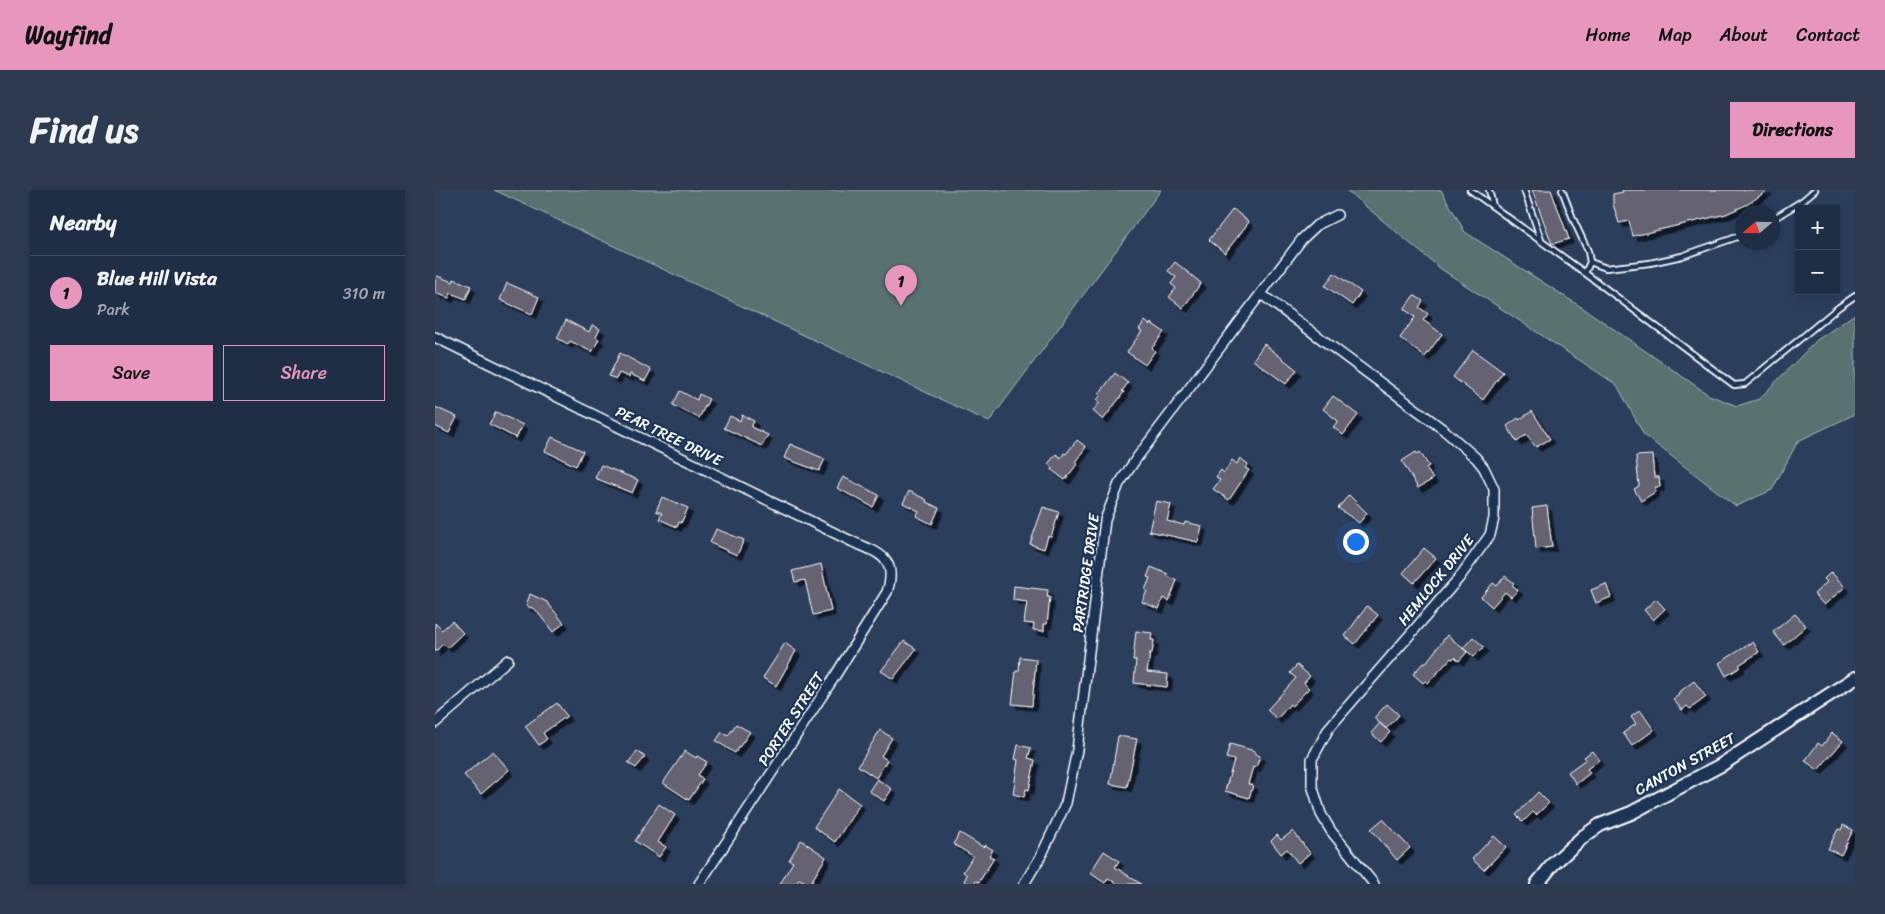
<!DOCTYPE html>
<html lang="en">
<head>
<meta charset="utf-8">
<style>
	body { margin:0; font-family:Sriracha,sans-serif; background:#2d3a50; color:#f1f3f6 }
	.controls { position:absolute; right:15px; top:15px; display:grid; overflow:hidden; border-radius:0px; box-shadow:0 2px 8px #0003 }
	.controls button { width:45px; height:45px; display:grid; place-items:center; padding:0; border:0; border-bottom:1px solid #3d4a5e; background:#202e45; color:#f1f3f6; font:25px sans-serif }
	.compass { position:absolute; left:1300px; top:15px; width:45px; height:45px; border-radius:50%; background:#202e45; box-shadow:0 2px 8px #0003; rotate:250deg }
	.you { position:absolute; left:920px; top:351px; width:18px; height:18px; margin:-12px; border:4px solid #fff; border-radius:50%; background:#1a73e8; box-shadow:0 0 0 8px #1a73e833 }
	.badge { display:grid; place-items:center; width:32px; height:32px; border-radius:50%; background:#e797bd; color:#111; font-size:16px; font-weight:700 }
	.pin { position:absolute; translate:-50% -41px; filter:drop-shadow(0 1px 2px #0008) }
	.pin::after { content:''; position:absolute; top:26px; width:18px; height:15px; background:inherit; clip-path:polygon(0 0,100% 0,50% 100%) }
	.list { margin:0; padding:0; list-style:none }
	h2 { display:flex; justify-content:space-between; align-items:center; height:65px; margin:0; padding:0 20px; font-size:21px }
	h2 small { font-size:16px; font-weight:400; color:#a2a8b3 }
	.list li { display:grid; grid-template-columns:32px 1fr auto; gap:15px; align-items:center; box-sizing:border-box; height:75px; padding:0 20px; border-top:1px solid #3d4a5e }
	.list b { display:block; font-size:19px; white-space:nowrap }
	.list p { margin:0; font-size:16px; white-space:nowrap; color:#a2a8b3 }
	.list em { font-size:16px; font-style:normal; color:#a2a8b3 }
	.actions { display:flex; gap:10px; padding:15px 20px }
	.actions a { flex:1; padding:11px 0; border:1px solid #e797bd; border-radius:0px; text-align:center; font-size:18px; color:#e797bd }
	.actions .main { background:#e797bd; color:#111 }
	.map { position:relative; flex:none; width:1420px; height:694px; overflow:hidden; border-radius:0px }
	header { display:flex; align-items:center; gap:30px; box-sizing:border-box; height:70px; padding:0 25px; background:#e797bd; color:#111 }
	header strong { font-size:24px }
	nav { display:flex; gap:28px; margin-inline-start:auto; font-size:18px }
	.intro { display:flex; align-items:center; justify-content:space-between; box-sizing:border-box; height:120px; padding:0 30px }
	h1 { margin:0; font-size:35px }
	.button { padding:12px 22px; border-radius:0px; background:#e797bd; color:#111; font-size:18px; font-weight:700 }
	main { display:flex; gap:30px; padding:0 30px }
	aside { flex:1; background:#202e45; border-radius:0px; box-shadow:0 2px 8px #0003 }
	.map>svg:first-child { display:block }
	.green { fill:#58726f; stroke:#acb8b7 }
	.building { fill:#656271; stroke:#fff; filter:url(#shadow) }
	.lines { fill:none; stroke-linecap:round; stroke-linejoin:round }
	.service-casing { stroke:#fff; stroke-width:8 }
	.minor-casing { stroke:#fff; stroke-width:12 }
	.secondary-casing { stroke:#fff; stroke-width:16 }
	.service { stroke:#1d3557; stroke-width:4.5 }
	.minor { stroke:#1d3557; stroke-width:9 }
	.secondary { stroke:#1d3557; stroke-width:12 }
	.labels { text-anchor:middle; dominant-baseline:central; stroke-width:4.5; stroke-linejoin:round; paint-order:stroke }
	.street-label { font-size:15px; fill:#fff; stroke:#1d3557 }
</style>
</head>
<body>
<header>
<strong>Wayfind</strong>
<nav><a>Home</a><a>Map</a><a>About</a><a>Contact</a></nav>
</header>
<div class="intro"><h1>Find us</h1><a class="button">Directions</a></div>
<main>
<aside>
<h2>Nearby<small></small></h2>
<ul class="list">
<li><span class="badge">1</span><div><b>Blue Hill Vista</b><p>Park</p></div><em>310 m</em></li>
</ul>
<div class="actions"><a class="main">Save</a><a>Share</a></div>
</aside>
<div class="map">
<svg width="1420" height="694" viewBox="0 0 1420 694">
	<defs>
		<filter id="shadow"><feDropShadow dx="4.5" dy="4.5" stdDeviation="0" flood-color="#0009"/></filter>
	</defs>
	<rect width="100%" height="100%" fill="#2b3e5c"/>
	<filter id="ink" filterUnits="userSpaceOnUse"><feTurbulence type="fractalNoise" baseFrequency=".02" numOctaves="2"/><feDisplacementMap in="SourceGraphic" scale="10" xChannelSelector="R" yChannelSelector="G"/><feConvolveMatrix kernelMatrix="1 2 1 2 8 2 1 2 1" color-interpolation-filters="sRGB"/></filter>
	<g filter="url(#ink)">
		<path class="green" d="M59,0H726L554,232Z
			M911,0H1006L1030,42L1157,124L1274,205L1302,216L1324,209L1382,150L1420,124V224L1363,251L1337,300L1301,316L1209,245L1182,195L1006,79Z"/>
		<path class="building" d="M1097,0H1116L1134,49L1117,54Z
			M1187,0H1333L1313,14L1291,24L1198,46L1194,31L1184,33L1178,14V4L1188,2Z
			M798,19L814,32L790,63L774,50Z
			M740,72L766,93L748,118L734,107L741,98L736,94L741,87L733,81Z
			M899,83L926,102L917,115L890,96Z
			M2,86L18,92L19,89L36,96L31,109L16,103L14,108L0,103V93Z
			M72,93L104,107L97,124L65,110Z
			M979,105L988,111L984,117L993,124L988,130L1007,144L990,167L965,148L980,127L969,119Z
			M131,130L154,142L157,135L165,139L161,147L164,149L157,162L135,151L133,154L122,148Z
			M710,131L715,135L716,133L729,142L717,158L720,161L710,175L692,162L707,141L704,139Z
			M829,154L862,180L851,194L818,170Z
			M1038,160L1068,182L1048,210L1018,187Z
			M185,163L216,180L210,191L195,184L194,187L184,183L181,189L174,186Z
			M680,183L693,193L687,201L689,202L668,230L658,221L665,212L662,210L666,205L664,204Z
			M245,201L262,210L264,204L274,209L264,228L238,215Z
			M898,206L923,225L908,245L898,237L903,231L888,219Z
			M0,217L22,227L14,243L0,236Z
			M1097,221L1115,249L1101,257L1091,245L1082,252L1072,236L1083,228L1084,230Z
			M61,222L88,235L81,248L54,234Z
			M307,225L319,231L316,237L333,245L327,256L289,238L295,226L305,231Z
			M117,247L148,261L141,276L110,261Z
			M642,250L651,257L640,272L642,274L630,290L617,280L618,278L613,274L621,264L626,268L629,263L631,264Z
			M355,254L390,269L384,281L349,268Z
			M981,262L982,264L985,262L994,276L991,278L998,289L983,298L967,271Z
			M1217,265L1219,287H1224L1225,297H1220V302L1206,311L1199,299L1204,296L1201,266Z
			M805,268L813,274L810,278L814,280L794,310L778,299L785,290L781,287L786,280L789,283L797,270L802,274Z
			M166,275L203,290L197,303L160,288Z
			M408,287L444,305L438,317L402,298Z
			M474,301L492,310L491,312L504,318L497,334L481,326L484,321L468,313Z
			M914,305L932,323L924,333L903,318Z
			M227,307L253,318L246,333L244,332L242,337L224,329L227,323L221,321Z
			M721,311L736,314L732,331L749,335L750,332L767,336L763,352L714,341Z
			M1112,316L1117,357L1101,359L1097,318Z
			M608,317L624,322L616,347L613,346L609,359L595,354Z
			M281,339L309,350L302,365L275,353Z
			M989,358L1001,368L979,393L968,383Z
			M386,374L396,421L378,425L370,390L360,392L357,381Z
			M716,377L733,384L732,386L742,390L734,411L728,408L724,419L707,412L712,401L710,400L715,388L712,387Z
			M1396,382L1410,397L1389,415L1379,404L1392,392L1389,389Z
			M1070,386L1079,393L1077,395L1083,400L1076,407L1070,402L1057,417L1046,407L1058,393L1062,396Z
			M1171,394L1176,407L1161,413L1156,400Z
			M579,396L613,400L612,407H615L612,434H609V441L598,440L599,434L589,433L592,412L578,410Z
			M95,404L112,412L129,433L118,442L100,419L91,416Z
			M1221,409L1230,419L1218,430L1209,420Z
			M932,416L943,425L920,454L910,446Z
			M1360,424L1371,436L1349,455L1338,442Z
			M17,431L28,443L12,458L8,454L0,462V433L7,440Z
			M701,441L717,443L716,450H719L717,463H715L712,482L733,484L732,497L699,493L701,470H698Z
			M1012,445L1032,462L1024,471L1020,467L1018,469L1016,468L993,493L990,491L988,493L978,484L988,473L990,474Z
			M1038,447L1049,457L1039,467L1028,458Z
			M469,451L481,459L458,489L446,481Z
			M1318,452L1324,462L1304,475L1306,477L1291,486L1284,473Z
			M350,453L361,461L341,496L328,488Z
			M585,467L601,469L597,516L577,514L581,481H584Z
			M862,475L875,486L869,493L874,498L857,516L855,514L842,529L832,520L861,488L855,483Z
			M1259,491L1271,507L1255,519L1252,516L1247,520L1238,509L1244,505L1243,503Z
			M122,513L132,526L108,543L112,549L104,555L90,536Z
			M952,514L964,525L951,539L939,528Z
			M1205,520L1219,540L1197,556L1188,543L1201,534L1196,527Z
			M945,533L955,542L946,552L936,543Z
			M301,534L315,542L300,563L281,551L287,542L293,546Z
			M445,540L457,548L446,566L452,570L441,588L423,576Z
			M1397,543L1408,551L1383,580L1370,571L1383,553L1387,556Z
			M683,546L702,549L692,597L675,594Z
			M795,554L820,561V564L825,566L821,578L818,577L813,594L818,595L814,608L790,601L799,570L791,568Z
			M583,555L596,558L593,568L600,570L594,600L591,599L589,607L578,604L583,570L580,569Z
			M58,561L74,580L46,604L29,585Z
			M202,561L210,567L201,578L193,573Z
			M250,561L261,568L262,566L272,572L263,585L268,589L254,610L228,593Z
			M1157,561L1164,570L1152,579L1155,583L1141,594L1133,582L1151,569L1149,567Z
			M442,589L457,599L449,611L434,601Z
			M404,599L425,614L400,652L379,637Z
			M1103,602L1114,613L1101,625L1098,622L1088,632L1081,625Z
			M224,614L240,625L223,652L231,657L224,667L200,651Z
			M948,629L975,658L962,670L936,639Z
			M1408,635L1418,640L1406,665L1393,659L1403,639L1406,640Z
			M858,641L875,663L863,673L852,659L846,664L836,651L842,645L846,650Z
			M525,643L548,657L550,655L558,660L554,666L559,668L544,692L541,691L539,694H534L529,691L532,685L528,682L538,666L518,654Z
			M1059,646L1071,657L1049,680L1037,669Z
			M366,650L391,667L375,694L364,689L361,694H345L358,672L354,670Z
			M669,661L684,671L680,677L706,694H682L673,688L670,693L655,683Z"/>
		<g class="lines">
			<defs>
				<path id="service" d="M1035,0L1150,83L1155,72
					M1054,0L1058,16
					M1089,0L1106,50
					M1127,0L1139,31L1153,61L1155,72L1171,78L1215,73L1247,66L1308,45
					M1338,29L1367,11L1380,0
					M1150,83L1299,195L1310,194L1404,117L1420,106"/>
				<path id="minor" d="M826,104L1009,240L1041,268L1049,278L1059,299V328L1055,345L1024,388L894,538L877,569V595L886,624L896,641L939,694
					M0,147L418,352C445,363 463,369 452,402L400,486L264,694
					M0,533L73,470
					M589,694L606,666L631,613L642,560L670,330L684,294L701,269L867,49L882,35L902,25"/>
				<path id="secondary" d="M1102,694L1118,674L1149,646L1165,635L1196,623L1286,575L1420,488"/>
			</defs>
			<use href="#service" class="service-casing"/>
			<use href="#minor" class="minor-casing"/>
			<use href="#secondary" class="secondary-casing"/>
			<use href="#service" class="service"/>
			<use href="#minor" class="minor"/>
			<use href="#secondary" class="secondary"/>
		</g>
	</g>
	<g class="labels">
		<g class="street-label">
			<text transform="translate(234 246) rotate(26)">PEAR TREE DRIVE</text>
			<text transform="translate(651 383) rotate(-82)">PARTRIDGE DRIVE</text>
			<text transform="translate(1001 390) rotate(-51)">HEMLOCK DRIVE</text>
			<text transform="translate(356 529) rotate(-57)">PORTER STREET</text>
			<text transform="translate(1250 574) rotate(-29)">CANTON STREET</text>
		</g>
	</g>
</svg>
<div class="controls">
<button>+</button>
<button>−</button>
</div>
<svg class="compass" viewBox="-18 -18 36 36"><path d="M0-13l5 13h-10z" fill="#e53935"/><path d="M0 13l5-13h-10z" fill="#a2a8b3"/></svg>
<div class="you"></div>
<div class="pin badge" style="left:466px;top:116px">1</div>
</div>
</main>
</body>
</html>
